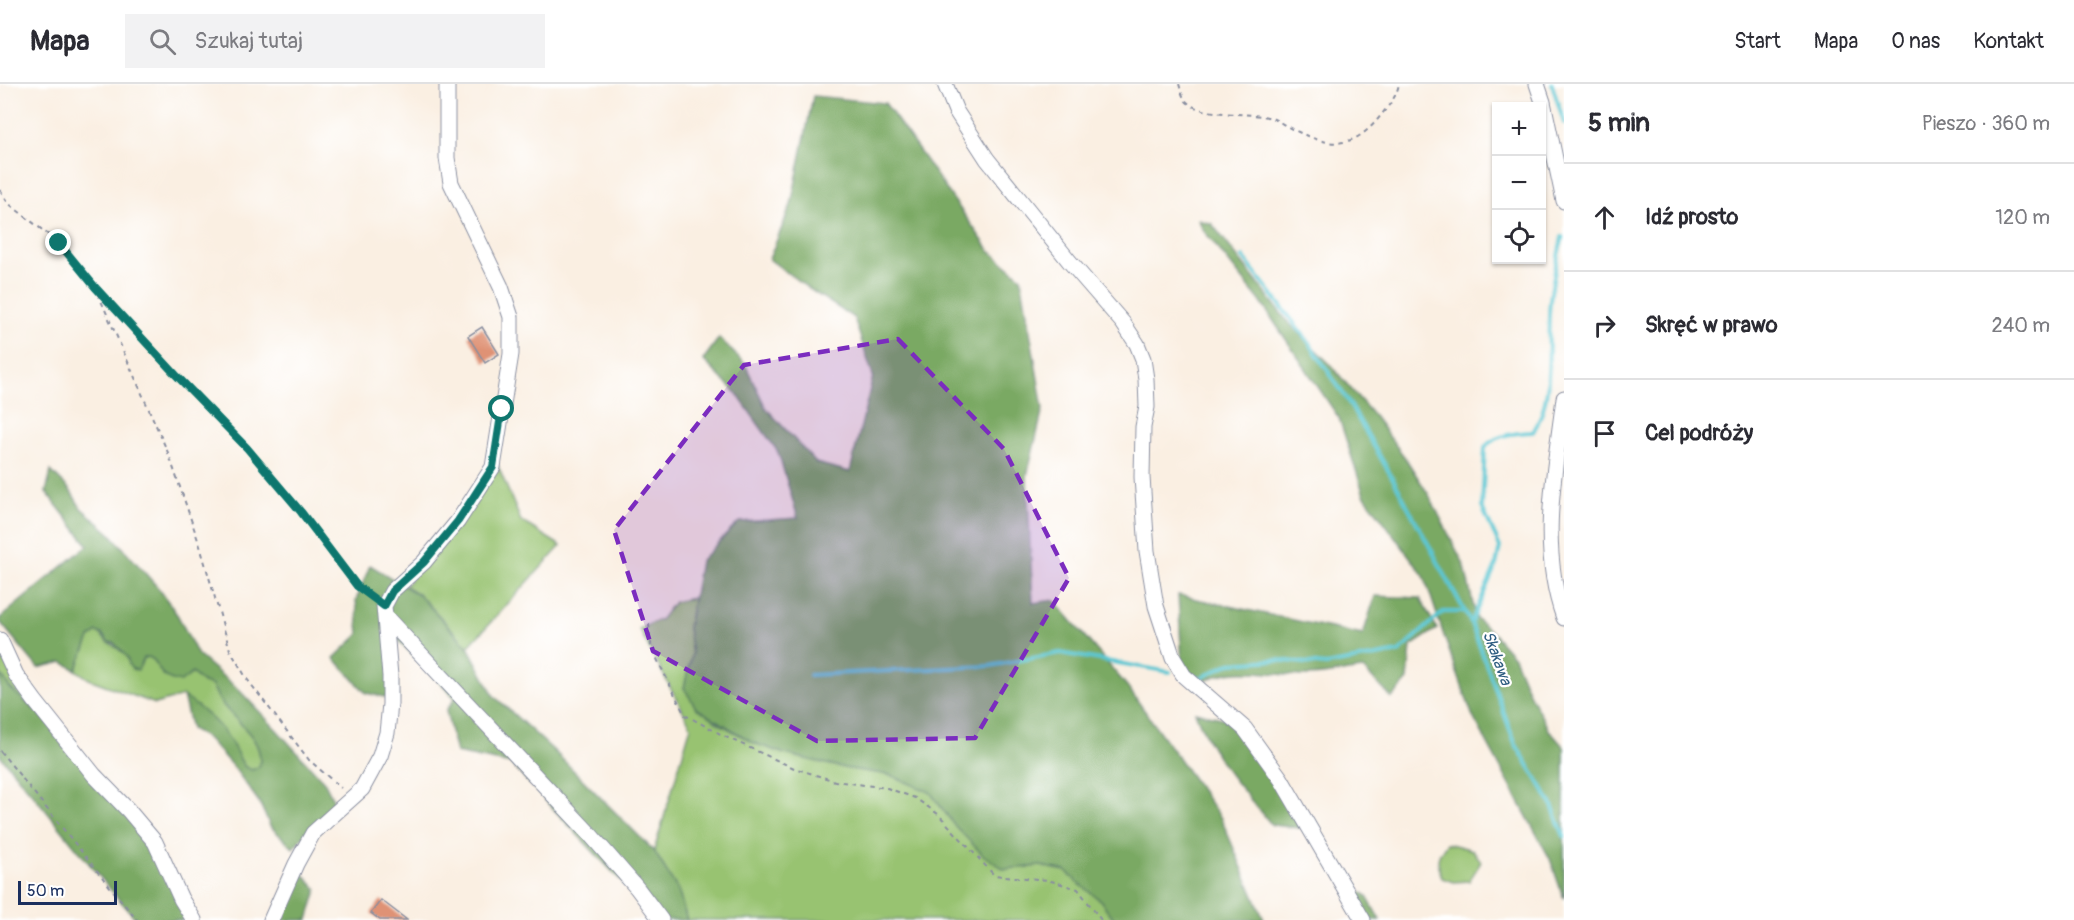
<!DOCTYPE html>
<html lang="pl">
<head>
<meta charset="utf-8">
<style>
	body { margin:0; font-family:Pangolin,sans-serif; background:#f2f2f3; color:#2b2b33 }
	.controls { position:absolute; right:18px; top:18px; display:grid; overflow:hidden; border-radius:0px; box-shadow:0 2px 4px #0004 }
	.controls button { width:54px; height:54px; display:grid; place-items:center; padding:0; border:0; border-bottom:2px solid #e1e1e2; background:#fff; color:#2b2b33; font:30px sans-serif }
	.scale { position:absolute; left:18px; bottom:15px; width:99px; box-sizing:border-box; padding-left:6px; border:3px solid #1b2f5e; border-top:0; font-size:16px; line-height:21px; white-space:nowrap; color:#1b2f5e; -webkit-text-stroke:4px #fff; paint-order:stroke }
	.stop { position:absolute; width:18px; height:18px; margin:-14px; border:4px solid #0f766e; border-radius:50%; background:#fff }
	.stop.end { background:#0f766e; border-color:#fff; box-shadow:0 2px 6px #0008 }
	.list { margin:0; padding:0; list-style:none }
	h2 { display:flex; justify-content:space-between; align-items:center; height:78px; margin:0; padding:0 24px; font-size:26px }
	h2 small { font-size:20px; font-weight:400; color:#7c7c81 }
	.list li { display:grid; grid-template-columns:39px 1fr auto; gap:18px; align-items:center; box-sizing:border-box; height:108px; padding:0 24px; border-top:2px solid #e1e1e2 }
	.list b { display:block; font-size:22px; white-space:nowrap }
	.list em { font-size:20px; font-style:normal; color:#7c7c81 }
	.icon { flex:none; width:33px; height:33px; fill:none; stroke:currentColor; stroke-width:2; stroke-linecap:round; stroke-linejoin:round }
	.map { position:relative; flex:none; width:1564px; height:836px; overflow:hidden }
	header { display:flex; align-items:center; gap:36px; box-sizing:border-box; height:84px; padding:0 30px; background:#fff; border-bottom:2px solid #e1e1e2 }
	header strong { font-size:28px }
	nav { display:flex; gap:33px; margin-inline-start:auto; font-size:21px }
	.search { width:420px; height:54px; background:#f2f2f3; display:flex; align-items:center; gap:15px; box-sizing:border-box; padding:0 21px; border-radius:0px; color:#7c7c81; font-size:22px }
	main { display:flex }
	aside { flex:1; background:#fff }
	.map>svg:first-child { display:block }
	.green { fill:#98c371; stroke:#5a7968; stroke-width:1.5 }
	.forest { fill:#7aa963; stroke:#4a6c60; stroke-width:1.5 }
	.lines { fill:none; stroke-linecap:round; stroke-linejoin:round }
	.stream { stroke:#5bc7d3; stroke-width:4 }
	.building { fill:#df9275 }
	.minor-casing { stroke:#8a8fa0; stroke-width:17 }
	.path { stroke:#8a8fa0; stroke-width:2; stroke-dasharray:4.5 4.5; stroke-linecap:butt }
	.minor { stroke:#fff; stroke-width:15 }
	.route { stroke:#0f766e; stroke-width:8 }
	.marked { fill:#7b2cbf; fill-opacity:0.2; stroke:#7b2cbf; stroke-width:4.5; stroke-dasharray:12 8; stroke-linejoin:round }
	.labels { text-anchor:middle; dominant-baseline:central; stroke-width:4.5; stroke-linejoin:round; paint-order:stroke }
	.water-label { font-size:16px; font-style:italic; fill:#2e5d81; stroke:#fff }
</style>
</head>
<body>
<header>
<strong>Mapa</strong>
<div class="search"><svg class="icon" aria-label="search" viewBox="0 0 24 24"><circle cx="10" cy="10" r="6"/><path d="M15 15l6 6"/></svg>Szukaj tutaj</div>
<nav><a>Start</a><a>Mapa</a><a>O nas</a><a>Kontakt</a></nav>
</header>
<main>
<div class="map">
<svg width="1564" height="836" viewBox="0 0 1564 836">
	<rect width="100%" height="100%" fill="#fff"/>
	<filter id="ink" filterUnits="userSpaceOnUse"><feTurbulence type="fractalNoise" baseFrequency=".0167" numOctaves="2"/><feDisplacementMap in="SourceGraphic" scale="12" xChannelSelector="R" yChannelSelector="G"/><feConvolveMatrix kernelMatrix="1 2 1 2 8 2 1 2 1" color-interpolation-filters="sRGB"/></filter>
	<filter id="wash" filterUnits="userSpaceOnUse"><feTurbulence type="fractalNoise" baseFrequency=".008" numOctaves="4" result="noise"/><feDisplacementMap in="SourceGraphic" scale="24" xChannelSelector="R" yChannelSelector="G"/><feGaussianBlur stdDeviation="1.35" result="paint"/><feColorMatrix in="noise" values="0 0 0 0 0 0 0 0 0 0 0 0 0 0 0 0 0 1.4 0 .05"/><feComposite in="paint" operator="in"/></filter>
	<g filter="url(#wash)">
		<rect width="100%" height="100%" fill="#faefe2"/>
		<path class="green" d="M498,382L521,437L561,462L468,563L420,511L405,502Z
			M693,514L688,544L692,570L684,604L716,638L754,659L785,670L844,684L890,691L930,708L955,742L1004,785L1041,782L1066,787L1076,797L1100,816L1115,836H687L678,806L654,767L691,642L639,545L661,535L674,518Z
			M97,548C103,550 102,555 108,558C120,564 127,575 141,580L144,574L149,573L154,576L157,581L186,594L193,589L203,599L211,601C215,605 216,611 220,617C234,637 266,655 259,683L252,686L245,683L213,636L183,612L155,620L89,595L76,586L90,554Z
			M0,571L59,648L10,604L0,589Z
			M1447,759L1473,766L1481,778L1469,797L1453,798L1442,794C1437,777 1435,774 1447,759Z"/>
		<path class="forest" d="M813,12L885,19L990,167L1021,193L1043,325L1027,392L1033,519L1054,516L1127,602L1221,734L1264,836H1115L1100,816L1076,797L1066,787L1041,782L1004,785L983,771L955,742L930,708L890,691L844,684L785,670L754,659L696,624L684,604L692,570L688,544L700,477L739,438L798,434L778,368L737,310L703,276L719,254L745,280L766,324L816,379L850,388L873,292L854,234L809,205L769,175L791,121Z
			M1198,136L1212,140L1287,237L1329,279L1374,332L1406,375L1429,411L1465,483L1476,534L1494,550L1514,573L1530,611L1549,646L1564,663V815L1550,775L1473,633L1445,555L1424,492L1364,411L1339,334L1260,217L1203,146Z
			M51,387L70,406L81,424L110,449L160,506L178,532L198,571L239,606L277,646L325,699L336,721L314,740L293,764L270,742L259,718L235,685L208,655L191,645L183,612C201,624 220,639 231,658C236,666 239,675 245,683L252,686L259,683C266,655 234,637 220,617C216,611 215,605 211,601L203,599L192,589L181,598C163,595 161,590 154,576L149,573L144,574L138,586L132,585L129,581L127,573L114,559L108,558L102,550L97,548L90,554L76,586L63,578L38,584L0,538V534L88,461L46,408Z
			M370,481L419,511L468,563L494,612L553,666L654,767L678,806L687,836H652L621,797L511,680L456,669L446,627L455,614L395,553L398,616L366,609L334,574L359,550L356,516Z
			M1178,511L1363,551L1375,512L1420,514L1437,545L1411,562L1408,596L1392,614L1363,585C1344,587 1325,592 1307,592C1275,592 1236,580 1207,596L1190,590L1182,579Z
			M0,589L10,604L59,648L142,745L191,836H137C89,783 47,725 0,672Z
			M1195,628L1226,635L1286,709L1300,744L1272,741C1241,705 1212,673 1195,628Z
			M300,786L317,806L308,836H279Z
			M1352,803L1366,811L1380,836H1369Z"/>
		<g class="lines">
			<path class="stream" d="M1552,0L1564,39
				M1243,173L1308,257L1348,317L1393,395L1471,539L1515,659L1551,719L1564,752
				M1471,539L1496,481L1500,463L1482,423L1485,363C1496,350 1517,349 1533,348C1557,309 1545,260 1550,217C1552,196 1558,174 1562,153
				M810,591L990,582L1060,569L1170,588
				M1196,593L1201,594L1230,579L1276,576L1326,581L1399,568L1443,528H1465"/>
		</g>
		<g id="blocks">
			<path class="building" d="M482,243L499,270L485,279L468,252Z
				M381,816L407,836H380L371,829Z"/>
		</g>
	</g>
	<g filter="url(#ink)">
		<use href="#blocks" fill-opacity="0" stroke="#8a8fa0" stroke-width="1.5"/>
		<g class="lines">
			<defs>
				<path id="minor" d="M945,0L956,27L987,75L1070,178L1123,239L1137,260L1143,275L1146,295L1147,323L1143,343L1142,393L1147,467L1156,522L1173,574L1184,592L1245,645L1281,695L1363,836
					M1537,0L1543,18L1564,117
					M1564,314C1555,387 1538,462 1564,534
					M385,532L589,749L637,804L661,836
					M0,556L16,591L35,617L94,691L128,726L155,758L181,815L194,836
					M271,836L296,780L313,749L362,705L380,672L387,649L390,620V592L384,522L392,507L424,478L458,437L493,383L511,270V233L501,203L451,99L447,74V0"/>
			</defs>
			<use href="#minor" class="minor-casing"/>
			<path class="path" d="M1179,0C1181,6 1182,12 1186,17C1202,34 1248,27 1271,34C1278,36 1285,42 1292,45C1327,62 1350,68 1378,35C1387,23 1396,15 1399,0
				M0,106L8,119L59,159L95,203L169,371L200,462L230,566L247,595L309,676L341,704
				M97,205L176,291L247,364L301,428L357,502L372,513
				M649,540L651,563L685,631L728,654L794,684L835,697L887,704L915,714L938,730L994,791L1048,796L1078,805L1101,836
				M0,667L137,836"/>
			<use href="#minor" class="minor"/>
		</g>
	</g>
	<g class="lines" filter="url(#ink)">
		<path class="route" d="M59,159L95,203L176,291L247,364L301,428L357,502L384,522L392,507L424,478L458,437L493,383L502,325"/>
	</g>
	<path class="marked" d="M898,255L1004,365L1069,494L975,654L817,657L653,567L614,446L744,281Z"/>
	<g class="labels">
		<g class="water-label">
			<text transform="translate(1497 574) rotate(70)">Skakawa</text>
		</g>
	</g>
</svg>
<div class="controls">
<button>+</button>
<button>−</button>
<button><svg class="icon" aria-label="locate" viewBox="0 0 24 24"><circle cx="12" cy="12" r="6"/><path d="M12 2v4M12 18v4M2 12h4M18 12h4"/></svg></button>
</div>
<div class="scale">50 m</div>
<div class="stop" style="left:502px;top:325px"></div>
<div class="stop end" style="left:59px;top:159px"></div>
</div>
<aside>
<h2>5 min<small>Pieszo · 360 m</small></h2>
<ul class="list">
<li><svg class="icon" aria-label="ahead" viewBox="0 0 24 24"><path d="M12 20V5M6 11l6-6 6 6"/></svg><div><b>Idź prosto</b></div><em>120 m</em></li>
<li><svg class="icon" aria-label="right" viewBox="0 0 24 24"><path d="M7 20v-9h11M14 6l5 5-5 5"/></svg><div><b>Skręć w prawo</b></div><em>240 m</em></li>
<li><svg class="icon" aria-label="arrive" viewBox="0 0 24 24"><path d="M6 21V4h12l-3 4 3 4H6"/></svg><div><b>Cel podróży</b></div></li>
</ul>
</aside>
</main>
</body>
</html>
